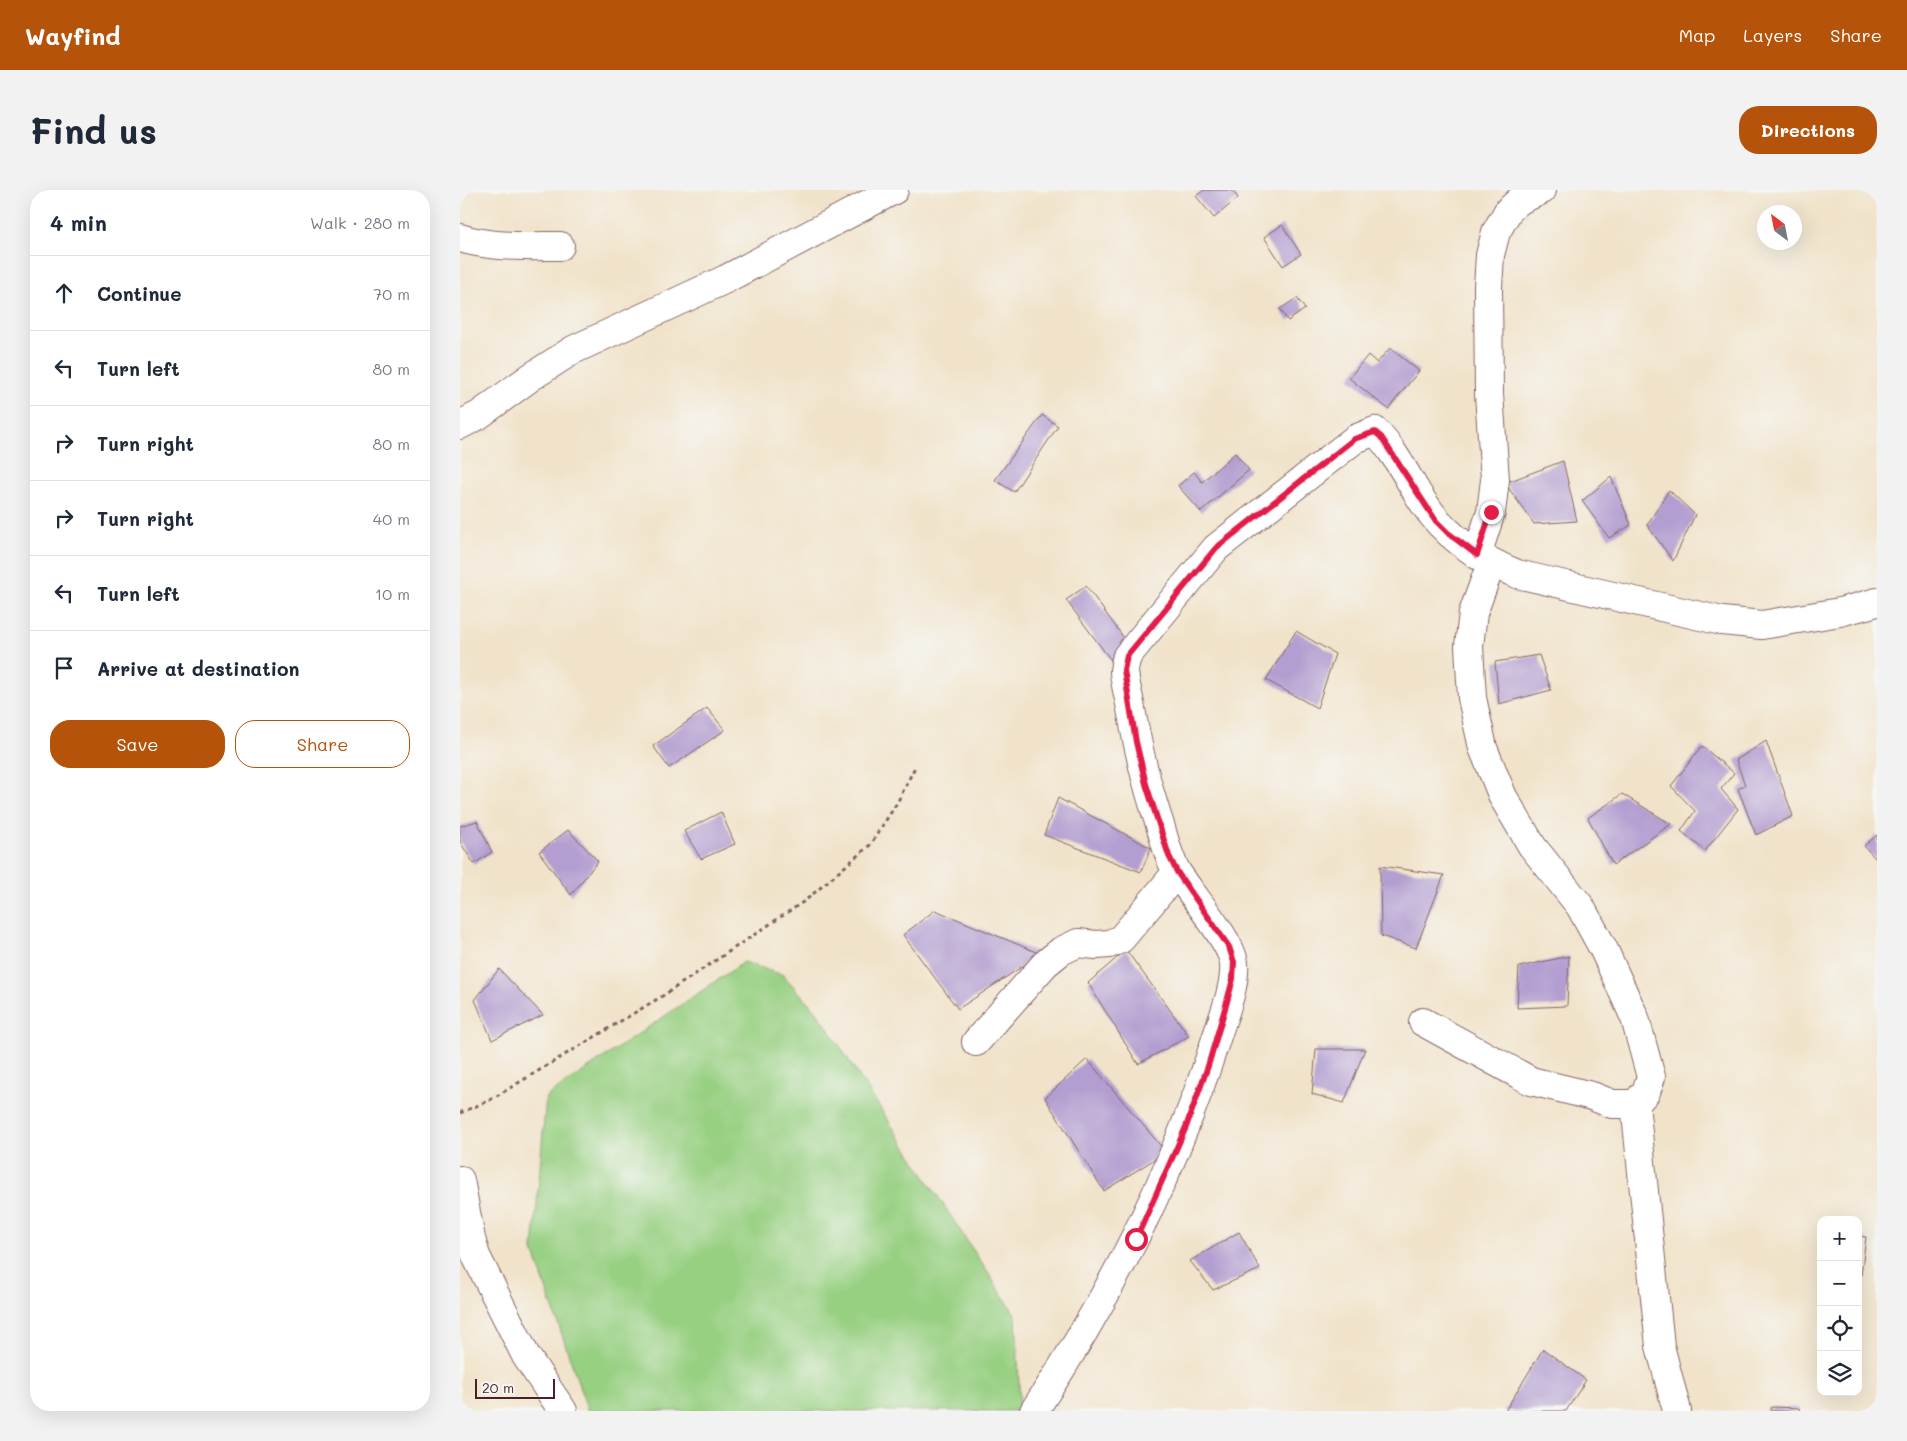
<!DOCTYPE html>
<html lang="en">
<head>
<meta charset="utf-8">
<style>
	body { margin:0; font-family:Mali,sans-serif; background:#f2f2f3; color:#1f2937 }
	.controls { position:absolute; right:15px; bottom:15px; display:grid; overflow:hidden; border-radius:10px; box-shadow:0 5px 20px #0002 }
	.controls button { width:45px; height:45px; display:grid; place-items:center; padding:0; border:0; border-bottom:1px solid #e0e1e3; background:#fff; color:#1f2937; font:25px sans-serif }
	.compass { position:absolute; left:1297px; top:15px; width:45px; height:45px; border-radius:50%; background:#fff; box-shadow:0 5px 20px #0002; rotate:328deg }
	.scale { position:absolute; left:15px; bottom:12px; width:80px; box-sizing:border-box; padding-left:5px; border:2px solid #4a1f2b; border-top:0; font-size:14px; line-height:18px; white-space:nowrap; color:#4a1f2b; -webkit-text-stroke:4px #f6f6f2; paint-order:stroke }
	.stop { position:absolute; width:15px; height:15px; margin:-11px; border:4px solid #e11d48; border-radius:50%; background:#fff }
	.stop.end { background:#e11d48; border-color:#fff; box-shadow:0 1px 5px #0008 }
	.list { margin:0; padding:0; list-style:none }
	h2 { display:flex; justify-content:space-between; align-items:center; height:65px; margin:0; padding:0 20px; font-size:21px }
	h2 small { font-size:16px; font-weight:400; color:#747a83 }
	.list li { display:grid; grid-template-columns:32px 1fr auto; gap:15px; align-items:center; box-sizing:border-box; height:75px; padding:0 20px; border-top:1px solid #e0e1e3 }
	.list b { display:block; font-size:19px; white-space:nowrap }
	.list em { font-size:16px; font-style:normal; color:#747a83 }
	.actions { display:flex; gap:10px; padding:15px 20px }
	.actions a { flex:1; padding:11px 0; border:1px solid #b45309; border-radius:20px; text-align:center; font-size:18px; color:#b45309 }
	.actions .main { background:#b45309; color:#fff }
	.icon { flex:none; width:28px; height:28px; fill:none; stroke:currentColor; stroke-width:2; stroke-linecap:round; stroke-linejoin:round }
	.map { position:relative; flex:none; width:1417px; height:1221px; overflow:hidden; border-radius:20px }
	header { display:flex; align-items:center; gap:30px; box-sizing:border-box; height:70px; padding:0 25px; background:#b45309; color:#fff }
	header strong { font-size:24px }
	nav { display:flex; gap:28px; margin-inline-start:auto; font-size:18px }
	.intro { display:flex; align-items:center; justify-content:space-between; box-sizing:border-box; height:120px; padding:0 30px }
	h1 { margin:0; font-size:35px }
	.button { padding:12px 22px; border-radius:20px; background:#b45309; color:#fff; font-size:18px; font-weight:700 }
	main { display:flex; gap:30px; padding:0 30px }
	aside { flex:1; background:#fff; border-radius:20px; box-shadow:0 5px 20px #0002 }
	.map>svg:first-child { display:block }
	.green { fill:#98d082; stroke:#717856 }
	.building { fill:#b29ed0 }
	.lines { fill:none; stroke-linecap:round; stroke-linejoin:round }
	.street-casing { stroke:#846463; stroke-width:30 }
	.path { stroke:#846463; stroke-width:3; stroke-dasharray:4 4; stroke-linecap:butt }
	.street { stroke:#fff; stroke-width:28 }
	.route { stroke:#e11d48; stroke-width:6 }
</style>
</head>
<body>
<header>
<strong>Wayfind</strong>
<nav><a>Map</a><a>Layers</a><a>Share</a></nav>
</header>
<div class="intro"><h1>Find us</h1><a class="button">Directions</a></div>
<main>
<aside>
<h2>4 min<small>Walk · 280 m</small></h2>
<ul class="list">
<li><svg class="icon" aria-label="ahead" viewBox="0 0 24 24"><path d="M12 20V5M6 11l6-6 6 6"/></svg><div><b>Continue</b></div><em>70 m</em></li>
<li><svg class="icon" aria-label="left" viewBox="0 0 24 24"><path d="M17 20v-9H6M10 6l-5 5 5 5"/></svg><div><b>Turn left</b></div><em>80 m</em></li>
<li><svg class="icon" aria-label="right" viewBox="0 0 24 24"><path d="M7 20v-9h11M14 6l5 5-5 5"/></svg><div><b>Turn right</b></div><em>80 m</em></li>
<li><svg class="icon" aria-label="right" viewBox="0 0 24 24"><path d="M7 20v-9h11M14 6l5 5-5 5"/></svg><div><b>Turn right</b></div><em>40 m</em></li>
<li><svg class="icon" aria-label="left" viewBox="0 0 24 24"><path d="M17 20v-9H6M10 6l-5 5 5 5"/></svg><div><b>Turn left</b></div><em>10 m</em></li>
<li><svg class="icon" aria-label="arrive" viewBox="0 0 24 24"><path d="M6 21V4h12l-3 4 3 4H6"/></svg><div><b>Arrive at destination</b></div></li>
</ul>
<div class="actions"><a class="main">Save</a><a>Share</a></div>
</aside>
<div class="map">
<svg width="1417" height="1221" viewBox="0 0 1417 1221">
	<rect width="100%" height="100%" fill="#f6f6f2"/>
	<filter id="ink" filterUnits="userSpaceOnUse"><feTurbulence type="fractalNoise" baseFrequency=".02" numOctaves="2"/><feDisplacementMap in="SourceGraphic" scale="10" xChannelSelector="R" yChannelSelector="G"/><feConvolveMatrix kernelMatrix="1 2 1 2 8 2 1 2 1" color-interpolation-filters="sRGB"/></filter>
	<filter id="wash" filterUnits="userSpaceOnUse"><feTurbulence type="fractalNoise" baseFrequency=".0096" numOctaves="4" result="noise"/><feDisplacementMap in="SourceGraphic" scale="20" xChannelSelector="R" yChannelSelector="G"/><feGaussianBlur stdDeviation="1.12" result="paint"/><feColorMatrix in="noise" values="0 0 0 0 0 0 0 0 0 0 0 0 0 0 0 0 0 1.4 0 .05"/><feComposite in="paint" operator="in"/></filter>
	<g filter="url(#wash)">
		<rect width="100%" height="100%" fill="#f1e3ca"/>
		<path class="green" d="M284,772L323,785L358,823L556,1126L560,1218L554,1221H128L73,1060L86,907Z"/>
		<g id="blocks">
			<path class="building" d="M744,0H772L778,8L754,28L736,6Z
				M822,35L841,64L823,76L804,47Z
				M837,108L845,119L828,131L820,119Z
				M930,158L959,181L928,219L889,188L908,165L917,173Z
				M582,225L598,236L554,302L535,290Z
				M775,263L789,280L741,322L718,296L734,282L742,292Z
				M1103,271L1117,331L1074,334L1045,293Z
				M1151,287L1171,335L1149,348L1122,311Z
				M1209,300L1235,325L1213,371L1187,335Z
				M626,396L672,459L653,473L606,410Z
				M836,441L875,464L857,518L806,490Z
				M1079,465L1091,500L1039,514L1035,472Z
				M247,518L265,540L209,578L193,556Z
				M1306,551L1333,626L1296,645L1278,599L1285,595L1276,570Z
				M1242,556L1274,583L1261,599L1278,619L1245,661L1221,641L1235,621L1211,596Z
				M1162,604L1211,634L1153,675L1128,628Z
				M598,608L691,658L681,682L584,645Z
				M261,622L275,654L241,669L224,641Z
				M17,631L32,662L14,674L0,652V636Z
				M108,640L138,671L111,705L79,662Z
				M1417,645V670L1404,656Z
				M920,676L984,685L956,758L921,746Z
				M475,720L581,764L498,819L443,745Z
				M666,760L729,846L678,874L628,793Z
				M1109,766L1107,816L1057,818L1059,777Z
				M39,779L83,825L32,850L15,810Z
				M856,859H905L884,913L852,904Z
				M627,869L706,962L644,1001L585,908Z
				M779,1042L800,1079L753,1100L730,1071Z
				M1398,1046L1406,1047L1399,1102H1398Z
				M1083,1159L1126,1190L1106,1221H1045Z
				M1311,1217L1339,1218L1340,1221H1311Z"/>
		</g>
	</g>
	<g filter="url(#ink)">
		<use href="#blocks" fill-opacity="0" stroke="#846463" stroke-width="1"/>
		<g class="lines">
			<defs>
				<path id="street" d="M0,48C32,58 67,56 100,56
					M0,235L19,225L71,187L113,160L266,89L434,0
					M1017,365L1031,322L1035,290L1029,204L1028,97L1030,65L1036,42L1048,21L1060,10L1082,0
					M1031,374L1013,423L1009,456L1012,508L1023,558L1043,607L1072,656L1120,716L1144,760L1175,828L1191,887L1186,902L1175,914L1200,1156L1217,1221
					M963,832L1071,891L1132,906L1152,914H1175
					M516,852L585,774L601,761L618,753L636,755L649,754L661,749L717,682
					M0,990L11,1049L16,1066L66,1166L103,1221
					M574,1221C651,1105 714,982 756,849C763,827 776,796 774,773C772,752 730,703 717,682C708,667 705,651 700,635C687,597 678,559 671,519C669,507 665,494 664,482C664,477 666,471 667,466L756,358L895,249L915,241C935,261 948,289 963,312C985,346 1020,369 1057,384L1262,431L1302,435L1380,422L1417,412"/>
			</defs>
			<use href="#street" class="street-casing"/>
			<path class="path" d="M0,923L30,910L204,805L346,710L410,655L437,613L455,577"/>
			<use href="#street" class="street"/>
		</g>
	</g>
	<g class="lines" filter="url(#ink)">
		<path class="route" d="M676,1049L726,937L748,876L766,815L773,789L774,772L769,757L717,682L709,666L686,594L676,552L664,480L667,466L756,358L894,249L915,242L921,247L976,331L988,343L1017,365L1031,322"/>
	</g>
</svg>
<div class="controls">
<button>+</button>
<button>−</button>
<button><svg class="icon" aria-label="locate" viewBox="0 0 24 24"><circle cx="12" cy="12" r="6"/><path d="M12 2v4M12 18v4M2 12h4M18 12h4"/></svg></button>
<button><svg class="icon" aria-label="layers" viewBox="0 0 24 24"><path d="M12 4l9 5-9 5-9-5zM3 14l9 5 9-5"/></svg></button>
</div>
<svg class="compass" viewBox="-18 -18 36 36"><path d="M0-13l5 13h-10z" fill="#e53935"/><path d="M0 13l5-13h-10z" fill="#747a83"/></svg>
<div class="scale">20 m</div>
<div class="stop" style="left:676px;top:1049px"></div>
<div class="stop end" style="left:1031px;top:322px"></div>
</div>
</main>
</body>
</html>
